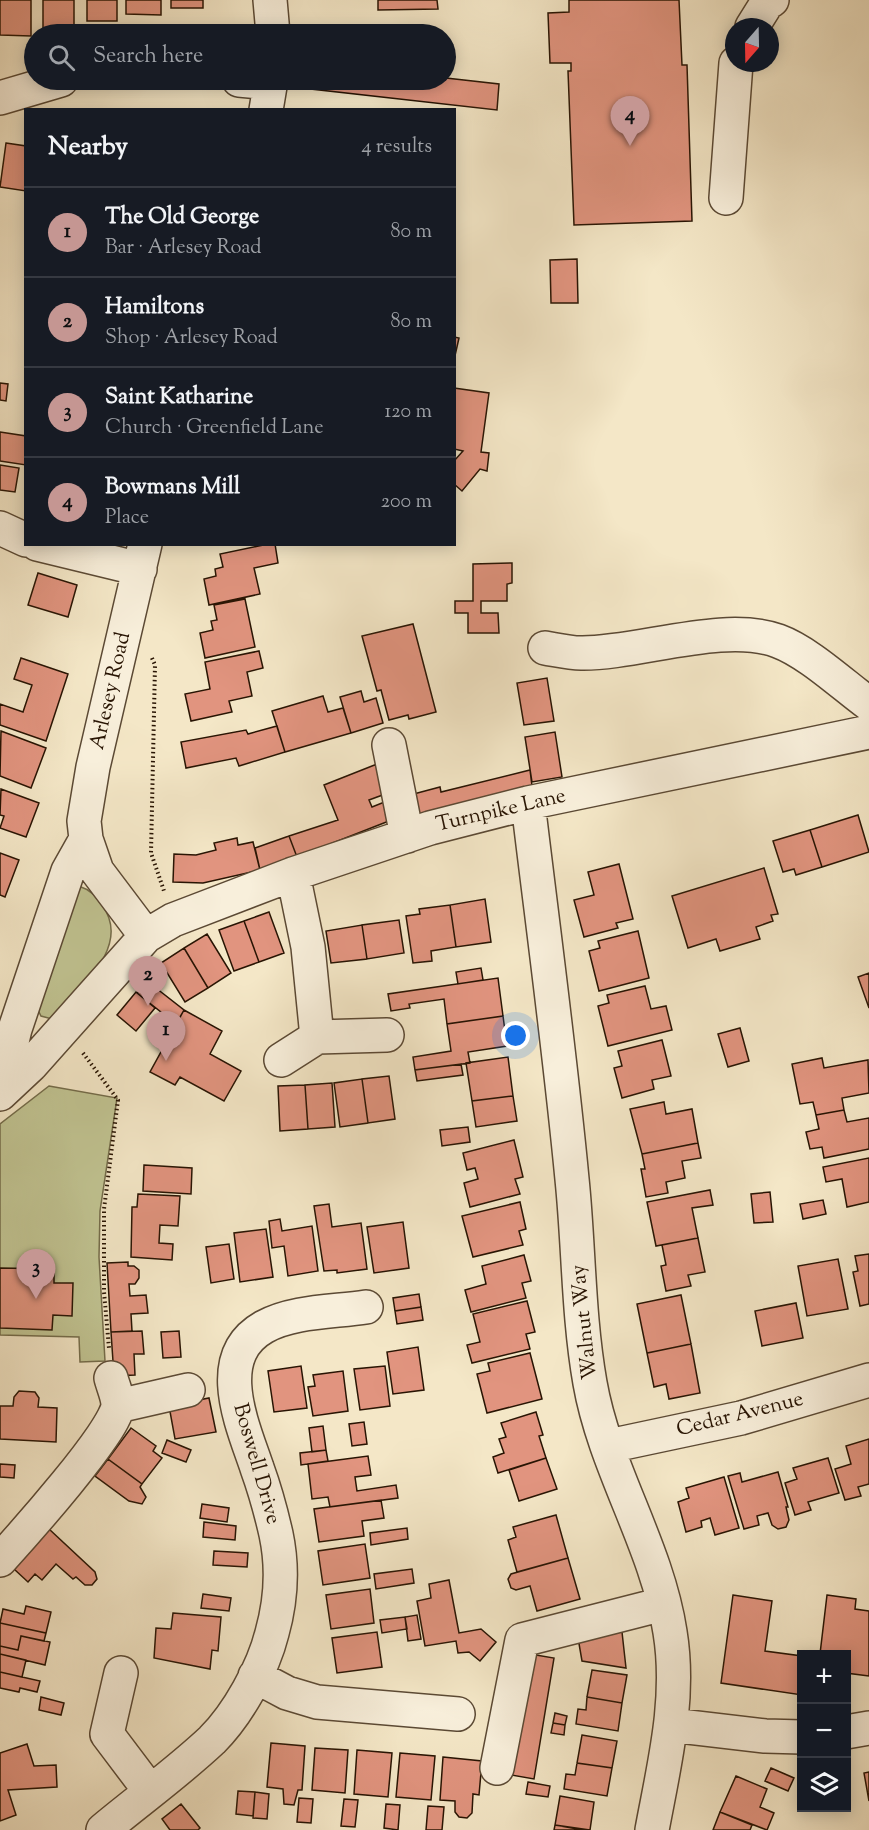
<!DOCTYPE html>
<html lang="en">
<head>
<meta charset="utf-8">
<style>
	body { margin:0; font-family:"Sorts Mill Goudy",serif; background:#20242c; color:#f1f3f6 }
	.controls { position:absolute; right:18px; bottom:18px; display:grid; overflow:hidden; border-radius:0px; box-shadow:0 3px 15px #0003 }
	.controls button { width:54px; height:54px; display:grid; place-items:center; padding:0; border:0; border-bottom:2px solid #363941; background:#171b24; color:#f1f3f6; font:30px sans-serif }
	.compass { position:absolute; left:725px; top:18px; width:54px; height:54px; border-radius:50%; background:#171b24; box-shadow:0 3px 15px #0003; rotate:200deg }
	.you { position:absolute; left:516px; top:1036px; width:21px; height:21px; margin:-15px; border:4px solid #fff; border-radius:50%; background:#1a73e8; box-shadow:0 0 0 9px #1a73e833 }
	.badge { display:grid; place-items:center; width:39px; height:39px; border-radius:50%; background:#c59692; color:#111; font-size:20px; font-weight:700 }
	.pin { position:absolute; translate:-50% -50px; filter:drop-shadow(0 2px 3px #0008) }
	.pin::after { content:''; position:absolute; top:32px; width:21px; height:18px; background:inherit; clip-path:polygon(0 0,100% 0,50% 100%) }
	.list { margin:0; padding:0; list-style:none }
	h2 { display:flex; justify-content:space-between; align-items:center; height:78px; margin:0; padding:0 24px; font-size:26px }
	h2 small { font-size:20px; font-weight:400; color:#9ea1a6 }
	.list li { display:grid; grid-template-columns:39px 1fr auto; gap:18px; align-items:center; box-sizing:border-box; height:90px; padding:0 24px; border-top:2px solid #363941 }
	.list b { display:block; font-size:22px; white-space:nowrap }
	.list p { margin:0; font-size:20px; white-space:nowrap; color:#9ea1a6 }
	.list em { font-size:20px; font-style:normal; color:#9ea1a6 }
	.icon { flex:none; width:33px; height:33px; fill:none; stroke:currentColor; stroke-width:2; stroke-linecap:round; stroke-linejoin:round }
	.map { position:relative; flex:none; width:869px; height:1830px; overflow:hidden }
	.search { position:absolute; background:#171b24; box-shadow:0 3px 15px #0003; left:24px; top:24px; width:432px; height:66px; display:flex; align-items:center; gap:15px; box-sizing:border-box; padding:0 21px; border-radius:33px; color:#9ea1a6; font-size:22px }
	.panel { position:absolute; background:#171b24; box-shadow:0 3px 15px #0003; left:24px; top:108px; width:432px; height:438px; border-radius:0px }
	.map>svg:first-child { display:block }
	.green { fill:#c1c492; stroke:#746c4a; stroke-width:1.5 }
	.building { fill:#e1947f; stroke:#281403; stroke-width:1.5 }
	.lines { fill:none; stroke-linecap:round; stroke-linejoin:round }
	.minor-casing { stroke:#5b4934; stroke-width:36 }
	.path { stroke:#281403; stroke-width:4; stroke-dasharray:1.5 3; stroke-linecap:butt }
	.minor { stroke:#f8efdb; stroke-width:33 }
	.labels { text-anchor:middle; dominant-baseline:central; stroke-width:6; stroke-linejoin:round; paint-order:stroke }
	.street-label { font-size:21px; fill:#281403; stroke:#f8efdb }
</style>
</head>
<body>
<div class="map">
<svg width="869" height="1830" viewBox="0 0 869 1830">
	<rect width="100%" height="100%" fill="#f4e7c7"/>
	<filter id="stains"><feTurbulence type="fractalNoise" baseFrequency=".00333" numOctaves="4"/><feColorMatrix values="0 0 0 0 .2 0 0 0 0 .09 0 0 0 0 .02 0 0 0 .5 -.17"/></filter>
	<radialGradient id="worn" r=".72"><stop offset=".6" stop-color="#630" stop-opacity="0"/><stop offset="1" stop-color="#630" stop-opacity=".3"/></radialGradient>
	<path class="green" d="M81,887C91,890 95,896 102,905C133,947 78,989 52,1019L41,1016L38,1010L76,891Z
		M49,1086L117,1098L100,1211L99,1257L105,1361L80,1362L79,1337L0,1335V1124Z"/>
	<path class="building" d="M0,0H31V36L0,35Z
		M43,0H74V28H43Z
		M87,0H117V21H87Z
		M126,0H161V15L126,14Z
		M171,0H203V8H171Z
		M378,0H437L438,9L378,10Z
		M569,0H679L682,65H687L692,221L574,225L568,71H571V63H550L548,13L569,12Z
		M446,78L499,84L497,110L302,88L303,80Z
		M6,143L26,146V191L0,187Z
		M577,259L578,303H551L550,260Z
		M454,337L459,338L454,360Z
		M0,383L8,384L6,401L0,400Z
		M454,388L489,393L481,452L489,453L487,471L480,469L462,491L454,484V461L463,451L454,449Z
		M0,432L26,436V465L0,461Z
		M0,465L19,468L15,492L0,490Z
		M268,544H275L278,563L254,568L260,594L209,605L204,579L216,576L215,569L223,567L220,554Z
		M512,563V583L507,584V601H481V613H498L499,633H468V613H455V601H473V564Z
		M38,573L77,585L68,617L28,605Z
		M245,599L255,647L205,658L200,633L213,630L211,621L217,620L214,605Z
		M413,624L436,712L409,719L408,715L389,720L381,690L377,691L362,636Z
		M259,651L263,668L247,672L252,696L229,701L232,712L191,721L185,694L210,689L205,662Z
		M21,658L68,674L46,741L0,725V704L23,712L32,685L14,679Z
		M547,678L554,721L524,725L517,683Z
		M361,691L364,702L376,698L383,723L351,733L340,697Z
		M323,696L328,712L343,708L351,733L285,752L272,711Z
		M277,726L285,752L239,766L236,758L186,768L181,742L246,730L248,734Z
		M1,731L46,748L31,788L0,776Z
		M555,732L562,777L532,782L525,737Z
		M377,764L388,793L369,800L372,807L387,801L394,819L297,857L289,836L338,820L324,785Z
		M530,770L532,786L411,817L406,796L440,787L441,792Z
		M1,789L39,803L26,837L0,828L4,816L0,815Z
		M858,815L869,852L822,867L810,830Z
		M810,830L822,867L796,875L794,869L783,872L773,841Z
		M289,836L297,857L260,870L255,848Z
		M237,838L238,845L253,842L260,870L203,883L173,882L174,854L196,855L216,850L214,843Z
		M0,853L19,860L5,897L0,895Z
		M619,864L633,919L616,923L618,928L584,937L574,900L594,895L588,872Z
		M764,868L778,914L771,915L773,921L756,927L760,939L720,951L716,939L688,948L672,896Z
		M485,899L491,942L456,947L450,905Z
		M450,905L456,947L431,951L432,961L413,963L406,916L420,914L419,909Z
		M269,912L284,953L259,962L244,921Z
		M399,920L404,953L367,959L362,925Z
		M244,921L259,962L234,971L219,930Z
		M362,925L367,959L331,963L326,931Z
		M638,931L649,978L599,991L589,951L600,948L598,941Z
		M207,934L231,973L208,988L184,948Z
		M184,948L208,988L185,1002L161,963Z
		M481,968L483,980L458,984L456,972Z
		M869,973V1008L858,977Z
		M498,978L503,1016L447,1024L444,999L409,1004L410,1008L391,1011L388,994Z
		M147,981L184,1010L176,1024L137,993Z
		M645,986L651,1009L666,1006L672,1030L608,1046L598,1006L609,1003L607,995Z
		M136,992L155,1008L136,1031L117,1015Z
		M184,1010L222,1031L210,1054L241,1071L224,1101L180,1077L175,1085L150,1072Z
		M503,1016L507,1046L468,1052L470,1063L415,1070L413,1057L451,1051L447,1024Z
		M740,1028L749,1061L728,1067L718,1034Z
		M662,1040L671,1076L652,1080L654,1089L622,1098L614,1068L622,1066L618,1051Z
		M508,1057L513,1096L472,1101L466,1063Z
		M822,1058L824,1068L868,1060L869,1093L842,1098L844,1110L816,1115L813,1102L800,1104L792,1064Z
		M461,1064L463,1075L417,1081L415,1070Z
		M389,1076L395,1119L368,1123L362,1079Z
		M362,1079L368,1123L340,1127L334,1083Z
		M332,1083L335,1127L308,1129L305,1085Z
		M305,1085L308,1129L280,1131L278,1086Z
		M513,1096L517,1121L476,1127L472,1101Z
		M664,1102L666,1114L692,1109L698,1143L642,1154L630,1109Z
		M844,1110L847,1122L869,1118V1149L824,1158L822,1147L810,1149L806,1132L819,1129L816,1115Z
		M468,1127L470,1142L442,1146L440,1130Z
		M514,1140L523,1177L515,1179L520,1194L470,1207L464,1183L478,1179L475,1168L467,1170L463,1153Z
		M698,1143L701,1158L682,1161L685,1178L666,1182L668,1193L646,1197L641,1169H645L642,1154Z
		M869,1158V1202L847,1207L842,1179L826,1182L823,1167Z
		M144,1165L192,1168L191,1194L143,1191Z
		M710,1190L713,1205L692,1208L698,1238L656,1246L647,1202Z
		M770,1192L773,1222L754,1223L751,1194Z
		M138,1194L180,1196L178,1226L160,1225L159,1243L173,1244L172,1260L131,1257L132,1207H137Z
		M823,1200L826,1214L803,1219L800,1204Z
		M520,1202L526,1229L519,1231L523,1245L473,1257L462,1216Z
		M329,1204L332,1227L361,1223L367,1269L337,1273V1270L324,1271L314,1206Z
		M280,1219L282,1231L312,1226L318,1271L288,1276L284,1246L272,1248L269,1221Z
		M403,1222L409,1268L374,1273L367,1227Z
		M266,1229L273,1277L240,1282L234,1233Z
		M698,1238L705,1272L688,1275L691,1286L666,1291L661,1266L666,1265L662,1245Z
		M229,1244L234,1279L211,1283L206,1247Z
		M869,1254V1304L860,1306L853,1272L858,1271L855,1256Z
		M524,1255L531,1281L522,1283L526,1298L471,1312L465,1290L486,1284L482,1266Z
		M838,1259L848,1309L807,1316L798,1266Z
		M128,1262V1266H134L139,1270V1278L135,1284H129L130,1296L146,1295L148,1313L131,1314L132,1331L111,1332L107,1263Z
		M0,1268L54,1269V1283H73L72,1316L53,1315L52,1330L0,1328Z
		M419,1294L421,1307L395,1311L393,1298Z
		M681,1295L691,1344L647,1353L637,1304Z
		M527,1301L535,1332L526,1334L530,1349L472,1363L467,1345L480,1342L473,1314Z
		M796,1303L803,1338L762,1346L755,1311Z
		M421,1307L423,1320L397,1324L395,1311Z
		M142,1331L144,1354H134L135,1375L114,1376L111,1332Z
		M179,1331L181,1357L163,1358L161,1332Z
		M691,1344L700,1393L669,1399L666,1384L654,1387L647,1353Z
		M418,1347L424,1390L393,1394L387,1352Z
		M530,1353L542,1399L487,1413L477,1374L490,1371L488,1363Z
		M301,1366L307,1408L274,1412L268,1371Z
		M385,1366L390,1406L360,1410L354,1369Z
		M343,1371L348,1411L313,1416L308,1387L315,1386L313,1375Z
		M19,1391L35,1392L39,1398L38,1407L57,1408L56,1442L0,1439V1406H13L14,1397Z
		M209,1398L216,1432L175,1439L169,1406Z
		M536,1412L543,1435L539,1436L546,1458L498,1473L493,1457L504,1453L499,1439L506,1437L501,1423Z
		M364,1422L367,1444L352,1446L349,1424Z
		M323,1426L326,1450L312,1452L309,1428Z
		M131,1428L156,1446L153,1451L162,1458L142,1484L108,1459Z
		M869,1439V1484L858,1487L861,1496L845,1500L835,1469L851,1464L846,1446Z
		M167,1440L191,1450L186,1462L162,1453Z
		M326,1450L328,1461L301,1465L300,1453Z
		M368,1456L371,1475L355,1477L357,1491L396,1485L398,1498L330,1507L328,1497L312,1499L308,1464Z
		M546,1458L557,1489L519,1501L509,1470Z
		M828,1458L839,1493L808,1502L811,1510L795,1515L785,1483L797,1479L793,1468Z
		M108,1459L142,1484L140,1487L146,1497L142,1504L129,1501L95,1476Z
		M0,1464L15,1465L14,1478L0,1477Z
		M778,1472L788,1507H786L789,1520L786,1527L778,1529L772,1525L768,1513L757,1516L759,1525L744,1529L728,1476L740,1473L742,1482Z
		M724,1477L739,1528L715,1535L710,1518L701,1521L702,1527L686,1532L678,1502L689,1498L686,1488Z
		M381,1500L384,1518L362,1521L364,1536L319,1542L314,1509Z
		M202,1504L229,1508L227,1522L200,1518Z
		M556,1515L568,1558L517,1572L508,1540L516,1537L513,1527Z
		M204,1522L236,1526L235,1540L203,1537Z
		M407,1528L408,1539L371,1545L370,1533Z
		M49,1529L95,1572L97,1579L92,1585H85L76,1577L73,1579L56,1564L42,1580L35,1574L28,1582L14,1569Z
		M365,1544L370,1578L323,1585L318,1551Z
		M214,1551L248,1553L247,1567L213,1565Z
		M568,1558L580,1599L537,1611L530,1586L516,1590L511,1588L508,1579L511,1574Z
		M412,1569L414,1583L376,1589L374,1574Z
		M449,1580L459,1633L481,1629L496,1642L480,1661L469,1652L458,1653L456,1641L425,1646L417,1601L431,1598L429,1584Z
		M370,1589L374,1623L331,1629L326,1595Z
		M203,1594L231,1598L229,1611L201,1608Z
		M733,1595L772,1601L765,1651L802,1656V1695L721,1683Z
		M827,1595L856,1599L855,1609L869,1611V1676L846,1673V1654H820Z
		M26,1606L51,1612L46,1633L0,1623L3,1609L24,1614Z
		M173,1613L221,1617L218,1651L212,1650L210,1669L154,1658L156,1628L171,1629Z
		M417,1615L421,1639L408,1641L405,1617Z
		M405,1617L407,1629L382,1633L380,1620Z
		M0,1623L46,1633L44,1641L21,1636L18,1650L0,1646Z
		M621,1623L626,1668L582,1661L577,1632Z
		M377,1632L382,1667L337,1673L332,1638Z
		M21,1636L50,1642L45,1665L0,1654V1646L18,1650Z
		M0,1654L26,1660L22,1677L0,1672Z
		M530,1654L554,1658L534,1779L511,1775Z
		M592,1670L627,1675L622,1703L587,1697Z
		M0,1672L40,1681L37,1692L20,1688L19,1692L0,1688Z
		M41,1697L64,1703L61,1715L39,1710Z
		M587,1697L622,1703L618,1731L576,1724L578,1709L586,1710Z
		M555,1713L567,1716L565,1725L553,1723Z
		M553,1723L565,1725L564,1735L551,1733Z
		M582,1735L617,1741L612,1768L577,1763Z
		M271,1743L305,1746L302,1790H298L294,1805L284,1804L283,1789L267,1787Z
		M27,1744L34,1766L56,1765L57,1787L8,1790L16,1815L0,1821V1753Z
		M315,1748L348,1750L345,1793L312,1790Z
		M357,1750L392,1753L388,1797L354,1794Z
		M400,1753L435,1756L431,1800L396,1797Z
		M443,1757L482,1761L479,1795L473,1794L472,1813L467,1818L459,1817L455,1812V1801L440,1800Z
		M577,1763L612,1768L607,1796L564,1789L566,1774L575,1775Z
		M771,1768L794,1778L788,1791L765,1781Z
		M869,1772V1801L864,1773Z
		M736,1776L767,1789L760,1807L774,1813L767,1830L720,1812Z
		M528,1782L550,1786L548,1797L526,1794Z
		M238,1791L255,1792L253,1816L236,1814Z
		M255,1792L269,1794L267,1819L253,1818Z
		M560,1796L594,1802L590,1830L555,1825Z
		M299,1798L313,1799L311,1823L297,1822Z
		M344,1799L358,1800L355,1827L341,1826Z
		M181,1804L200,1828L198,1830H170L162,1819Z
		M386,1804L400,1805L398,1830L384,1828Z
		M428,1806L444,1807L442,1830H426Z
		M720,1812L752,1825L750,1830H713Z
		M555,1825L583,1830H554Z"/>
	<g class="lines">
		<defs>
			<path id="minor" d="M270,0L273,34
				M752,27L767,3L772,0
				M239,80L271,83
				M0,98L61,80
				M266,110L271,80
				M726,198L736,63
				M0,528L26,540
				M37,544L140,569
				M145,544L93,767L84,821L86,839L97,871L146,936
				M545,648C557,650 569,653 581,653C637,654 724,621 778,641C808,652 843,685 869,704
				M389,745L407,836
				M528,803C543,928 560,1053 572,1179C579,1247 578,1315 590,1383C605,1469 657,1546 670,1632C681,1699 664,1765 652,1830
				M293,874L308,947L317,1037
				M281,1060L317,1037L387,1035
				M0,1092L15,1029L68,871L86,839
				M0,1094L31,1065L146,936L173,920L293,874L430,828L528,803L869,732
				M118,1406L188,1390
				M609,1446L741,1418L869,1380
				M0,1560C21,1537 117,1430 118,1405C118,1397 113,1386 111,1378
				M121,1673L107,1734L150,1791
				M255,1676L287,1693L317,1702L458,1714
				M671,1725L765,1736L802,1737
				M846,1732L869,1728
				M497,1768L522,1640L663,1604
				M103,1830C139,1800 178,1772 212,1740C238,1714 263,1669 272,1633C281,1601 283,1567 276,1534C271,1512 265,1490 257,1468C243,1426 211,1357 264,1327C293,1311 333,1312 366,1307"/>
		</defs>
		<use href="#minor" class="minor-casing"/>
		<path class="path" d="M152,658L155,665L151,853L164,891
			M83,1053L118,1100L104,1209V1292L109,1348"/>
		<use href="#minor" class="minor"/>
	</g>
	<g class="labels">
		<g class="street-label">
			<text transform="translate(111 691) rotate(-77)">Arlesey Road</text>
			<text transform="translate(501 811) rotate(-13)">Turnpike Lane</text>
			<text transform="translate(585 1322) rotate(-96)">Walnut Way</text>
			<text transform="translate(740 1415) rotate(-14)">Cedar Avenue</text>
			<text transform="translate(256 1464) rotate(74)">Boswell Drive</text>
		</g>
	</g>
	<rect width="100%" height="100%" filter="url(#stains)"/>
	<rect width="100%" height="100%" fill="url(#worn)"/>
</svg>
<div class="controls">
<button>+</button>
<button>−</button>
<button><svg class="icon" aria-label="layers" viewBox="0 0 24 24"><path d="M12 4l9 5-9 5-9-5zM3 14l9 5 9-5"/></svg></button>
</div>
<svg class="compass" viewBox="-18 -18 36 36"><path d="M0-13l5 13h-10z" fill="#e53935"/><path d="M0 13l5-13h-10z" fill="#9ea1a6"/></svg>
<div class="you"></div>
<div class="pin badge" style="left:166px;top:1061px">1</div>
<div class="pin badge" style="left:148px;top:1006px">2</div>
<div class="pin badge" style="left:36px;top:1299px">3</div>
<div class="pin badge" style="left:630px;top:146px">4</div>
<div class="search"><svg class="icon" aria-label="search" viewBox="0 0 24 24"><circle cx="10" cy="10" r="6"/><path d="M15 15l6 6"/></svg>Search here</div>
<section class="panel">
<h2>Nearby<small>4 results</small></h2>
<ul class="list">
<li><span class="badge">1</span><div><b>The Old George</b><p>Bar · Arlesey Road</p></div><em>80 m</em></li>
<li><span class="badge">2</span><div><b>Hamiltons</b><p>Shop · Arlesey Road</p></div><em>80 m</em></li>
<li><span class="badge">3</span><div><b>Saint Katharine</b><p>Church · Greenfield Lane</p></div><em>120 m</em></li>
<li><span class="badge">4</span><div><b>Bowmans Mill</b><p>Place</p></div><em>200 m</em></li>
</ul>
</section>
</div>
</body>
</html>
